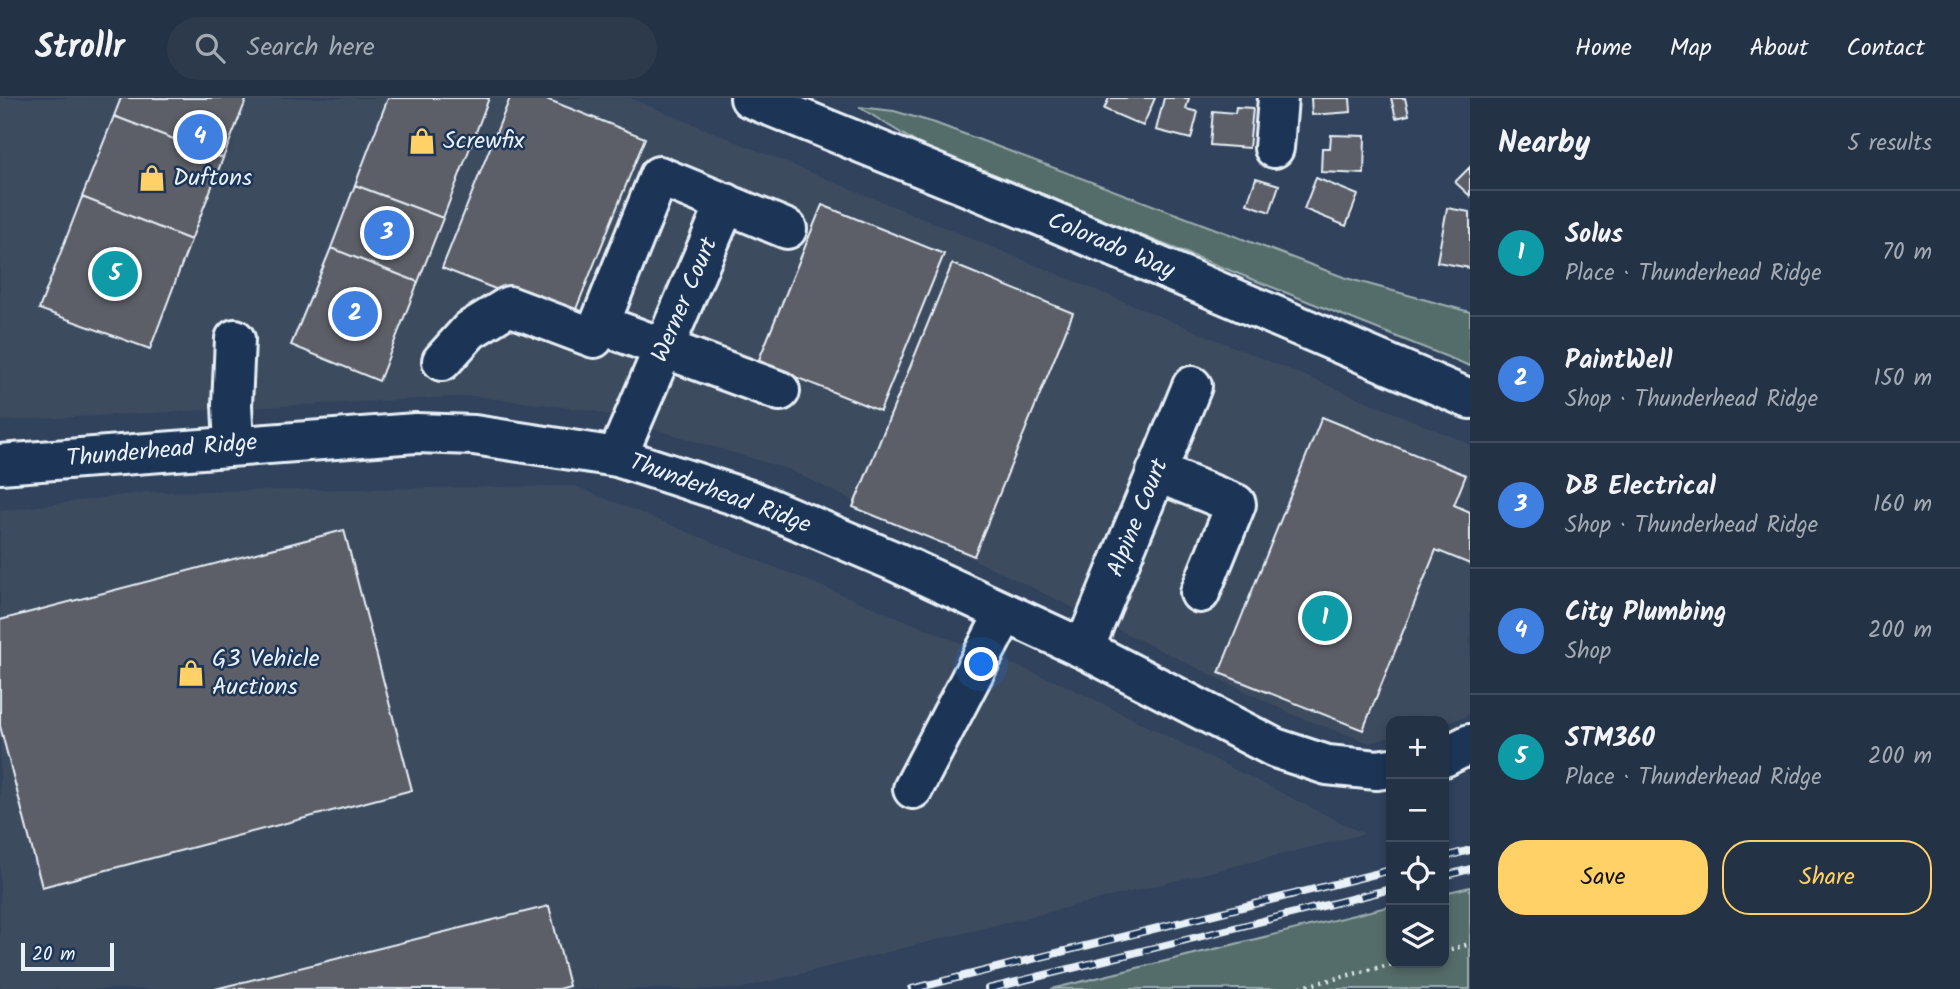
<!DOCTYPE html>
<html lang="en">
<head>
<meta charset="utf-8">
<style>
	body { margin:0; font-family:Kalam,sans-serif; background:#2c3a4c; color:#f1f3f6 }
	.controls { position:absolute; right:21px; bottom:21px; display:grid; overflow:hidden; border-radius:14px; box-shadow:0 4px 10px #0003 }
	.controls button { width:63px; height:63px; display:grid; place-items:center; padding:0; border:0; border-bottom:2px solid #414d5e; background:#243245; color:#f1f3f6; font:35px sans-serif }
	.scale { position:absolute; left:21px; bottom:18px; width:93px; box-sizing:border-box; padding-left:7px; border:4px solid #e8f1f8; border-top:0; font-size:19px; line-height:24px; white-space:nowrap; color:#e8f1f8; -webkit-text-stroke:5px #1d3557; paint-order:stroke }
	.you { position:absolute; left:982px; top:567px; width:24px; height:24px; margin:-18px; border:5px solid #fff; border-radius:50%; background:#1a73e8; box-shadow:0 0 0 10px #1a73e833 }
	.badge { display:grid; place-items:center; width:46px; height:46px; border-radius:50%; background:#ffd166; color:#fff; font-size:23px; font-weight:700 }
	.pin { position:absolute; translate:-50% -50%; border:4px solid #fff; box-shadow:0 2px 7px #0006 }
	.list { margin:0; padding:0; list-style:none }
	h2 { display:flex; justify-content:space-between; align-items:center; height:91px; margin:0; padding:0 28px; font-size:30px }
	h2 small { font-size:23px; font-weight:400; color:#a3aab3 }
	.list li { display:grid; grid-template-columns:46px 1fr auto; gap:21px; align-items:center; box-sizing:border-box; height:126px; padding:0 28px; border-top:2px solid #414d5e }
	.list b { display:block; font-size:26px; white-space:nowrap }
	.list p { margin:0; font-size:23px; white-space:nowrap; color:#a3aab3 }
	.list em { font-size:23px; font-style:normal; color:#a3aab3 }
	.actions { display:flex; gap:14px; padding:21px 28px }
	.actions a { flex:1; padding:16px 0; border:2px solid #ffd166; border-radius:28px; text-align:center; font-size:24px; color:#ffd166 }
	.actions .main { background:#ffd166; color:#111 }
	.icon { flex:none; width:38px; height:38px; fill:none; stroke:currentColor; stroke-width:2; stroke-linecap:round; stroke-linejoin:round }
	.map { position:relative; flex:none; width:1470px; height:891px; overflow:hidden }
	header { display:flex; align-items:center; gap:42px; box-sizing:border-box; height:98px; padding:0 35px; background:#243245; border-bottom:2px solid #414d5e }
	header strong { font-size:33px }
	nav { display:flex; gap:38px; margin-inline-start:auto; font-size:24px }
	.search { width:490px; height:63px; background:#2c3a4c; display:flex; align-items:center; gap:18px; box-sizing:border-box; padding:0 24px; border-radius:38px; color:#a3aab3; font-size:26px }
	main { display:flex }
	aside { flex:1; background:#243245 }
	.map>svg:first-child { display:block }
	.built { fill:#3e4b5f }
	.green { fill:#556d6a; stroke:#9eafb1; stroke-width:2 }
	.building { fill:#5d5f67; stroke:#e8f1f8; stroke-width:2 }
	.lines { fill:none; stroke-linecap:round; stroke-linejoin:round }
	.minor-casing { stroke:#e8f1f8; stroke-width:44 }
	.major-casing { stroke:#e8f1f8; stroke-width:44 }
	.path { stroke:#e8f1f8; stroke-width:4.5; stroke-dasharray:2 5; stroke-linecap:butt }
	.minor { stroke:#1d3557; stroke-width:38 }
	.major { stroke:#1d3557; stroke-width:38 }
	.rail-casing { stroke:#e8f1f8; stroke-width:8 }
	.rail { stroke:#1d3557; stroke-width:5; stroke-dasharray:16; stroke-linecap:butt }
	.labels { text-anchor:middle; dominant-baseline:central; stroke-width:5; stroke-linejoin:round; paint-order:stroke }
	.poi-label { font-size:24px; fill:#e8f1f8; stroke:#1d3557; text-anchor:start }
	.street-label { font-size:24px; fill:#e8f1f8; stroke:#1d3557 }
</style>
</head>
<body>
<header>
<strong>Strollr</strong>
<div class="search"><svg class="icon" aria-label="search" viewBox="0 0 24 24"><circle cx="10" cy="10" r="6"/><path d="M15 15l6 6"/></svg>Search here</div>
<nav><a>Home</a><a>Map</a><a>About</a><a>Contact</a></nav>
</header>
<main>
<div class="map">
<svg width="1470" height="891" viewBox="0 0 1470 891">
	<rect width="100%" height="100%" fill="#30425c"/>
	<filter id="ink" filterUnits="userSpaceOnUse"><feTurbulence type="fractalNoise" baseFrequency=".0143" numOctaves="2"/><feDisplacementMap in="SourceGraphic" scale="14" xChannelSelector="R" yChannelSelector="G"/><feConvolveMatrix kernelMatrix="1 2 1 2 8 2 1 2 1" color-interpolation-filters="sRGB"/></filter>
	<g filter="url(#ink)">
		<path class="built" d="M0,0H630L1470,346V614L1465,619L1444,625L1391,623V639L1370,645L1298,619L790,372L595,313L474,298L0,323Z
			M575,388L1069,589L1364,736L739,891H0V413L148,394Z"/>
		<path class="green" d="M859,9L894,13L935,25L1346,180L1470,214V268L930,53Z
			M1470,789V891H1051L1391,808V865H1444V795Z"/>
		<path class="building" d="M121,0H247L223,60L114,18Z
			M388,0H489L443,120L355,87Z
			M510,0H544L645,40L572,221L442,170Z
			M1109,0H1155L1143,28L1104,11Z
			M1164,0H1189L1186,11L1198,14L1191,41L1156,32Z
			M1311,0H1350L1351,14L1312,17Z
			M1391,0H1405L1409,17L1396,20Z
			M1236,9L1253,10L1249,50L1210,47L1213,13L1235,15Z
			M114,18L223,60L191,142L82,99Z
			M1331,37L1365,38L1364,76L1321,74L1322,50H1330Z
			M1470,69V98L1455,84Z
			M1256,80L1279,87L1270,114L1247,106Z
			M1316,80L1358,97L1346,128L1304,111Z
			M355,87L443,120L418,184L331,150Z
			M82,99L191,142L150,251L39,211Z
			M822,107L944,156L880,313L758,264Z
			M1447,110L1470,114V170L1437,164Z
			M331,150L418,184L379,283L291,247Z
			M952,166L1073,215L974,458L853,409Z
			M1322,319L1466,377L1454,407L1470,414V466L1436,452L1363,632L1219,575Z
			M344,432L412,692L42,789L0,628V522Z
			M549,808L569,888L558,891H215Z"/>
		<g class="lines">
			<defs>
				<path id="minor" d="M1274,50L1278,0
					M599,226L780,293
					M442,263L470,232L509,208L594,240L659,78L787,131
					M234,347L232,307L235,241
					M617,359L726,105
					M0,366L416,335L474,337L617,359L750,402L896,464L1084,551L1275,650L1327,667L1377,672L1391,670
					M1156,374L1236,406L1200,495
					M1084,551L1192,288
					M1444,659L1470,646
					M913,691L1005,515"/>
				<path id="major" d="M750,0L1041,118L1470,301"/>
			</defs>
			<use href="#minor" class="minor-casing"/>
			<use href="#major" class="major-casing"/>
			<path class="path" d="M1444,853L1470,846
				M1294,891L1397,865"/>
			<use href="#minor" class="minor"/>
			<use href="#major" class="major"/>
			<defs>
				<path id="rail" d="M1444,759L1470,752
					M1444,778L1470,771
					M912,891L1391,772
					M988,891L1391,791"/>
			</defs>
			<use href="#rail" class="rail-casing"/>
			<use href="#rail" class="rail"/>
		</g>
	</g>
	<defs>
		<symbol id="shop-bare" viewBox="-9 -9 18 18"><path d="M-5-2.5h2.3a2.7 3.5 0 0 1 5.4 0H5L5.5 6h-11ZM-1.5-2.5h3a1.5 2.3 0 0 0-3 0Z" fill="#ffd166" stroke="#1d3557" stroke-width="2.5" paint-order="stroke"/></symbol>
	</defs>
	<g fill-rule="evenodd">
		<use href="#shop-bare" x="403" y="24" width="38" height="38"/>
		<use href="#shop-bare" x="133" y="61" width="38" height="38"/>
		<use href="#shop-bare" x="172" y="556" width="38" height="38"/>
	</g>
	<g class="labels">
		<g class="poi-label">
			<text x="443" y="43">Screwfix</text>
			<text x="173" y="80">Duftons</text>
			<text x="212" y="561">G3 Vehicle<tspan x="212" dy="28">Auctions</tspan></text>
		</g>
		<g class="street-label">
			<text transform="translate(1111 148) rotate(23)">Colorado Way</text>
			<text transform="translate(685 202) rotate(-67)">Werner Court</text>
			<text transform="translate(162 353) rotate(-5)">Thunderhead Ridge</text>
			<text transform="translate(720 396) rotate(20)">Thunderhead Ridge</text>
			<text transform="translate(1138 420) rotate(-68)">Alpine Court</text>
		</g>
	</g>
</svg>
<div class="controls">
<button>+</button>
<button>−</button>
<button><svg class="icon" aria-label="locate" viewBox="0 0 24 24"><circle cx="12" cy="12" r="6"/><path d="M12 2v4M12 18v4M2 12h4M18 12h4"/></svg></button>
<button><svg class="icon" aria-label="layers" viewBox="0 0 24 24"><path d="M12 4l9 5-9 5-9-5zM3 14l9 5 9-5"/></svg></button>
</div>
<div class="scale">20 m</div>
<div class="you"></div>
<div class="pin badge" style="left:1325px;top:520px;background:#0f9aa8">1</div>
<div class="pin badge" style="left:355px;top:216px;background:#3f7fe0">2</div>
<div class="pin badge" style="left:387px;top:135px;background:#3f7fe0">3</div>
<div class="pin badge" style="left:200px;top:39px;background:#3f7fe0">4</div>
<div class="pin badge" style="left:115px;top:176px;background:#0f9aa8">5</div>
</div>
<aside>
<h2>Nearby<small>5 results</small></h2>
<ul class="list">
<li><span class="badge" style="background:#0f9aa8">1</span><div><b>Solus</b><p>Place · Thunderhead Ridge</p></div><em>70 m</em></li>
<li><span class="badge" style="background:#3f7fe0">2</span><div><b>PaintWell</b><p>Shop · Thunderhead Ridge</p></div><em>150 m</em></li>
<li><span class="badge" style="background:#3f7fe0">3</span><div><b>DB Electrical</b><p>Shop · Thunderhead Ridge</p></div><em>160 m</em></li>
<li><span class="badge" style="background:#3f7fe0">4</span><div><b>City Plumbing</b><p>Shop</p></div><em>200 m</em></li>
<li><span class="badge" style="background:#0f9aa8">5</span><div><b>STM360</b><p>Place · Thunderhead Ridge</p></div><em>200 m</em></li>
</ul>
<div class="actions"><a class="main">Save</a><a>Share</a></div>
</aside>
</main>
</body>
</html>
